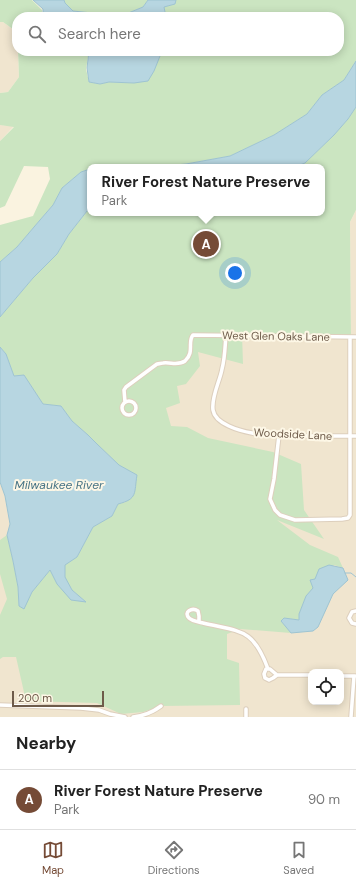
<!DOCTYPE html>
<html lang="en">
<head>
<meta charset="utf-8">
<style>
	body { margin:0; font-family:"DM Sans",sans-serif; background:#f2f2f2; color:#222 }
	.controls { position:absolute; right:12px; bottom:12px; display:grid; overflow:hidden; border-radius:8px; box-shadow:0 2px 10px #0003 }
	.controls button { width:36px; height:36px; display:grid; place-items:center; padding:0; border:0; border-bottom:1px solid #e0e0e0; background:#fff; color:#222; font:20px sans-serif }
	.scale { position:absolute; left:12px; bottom:10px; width:92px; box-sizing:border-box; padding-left:4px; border:2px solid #6e5b4a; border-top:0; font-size:11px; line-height:14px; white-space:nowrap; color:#6e5b4a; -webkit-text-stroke:3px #fdf7e6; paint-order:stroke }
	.you { position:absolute; left:235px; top:273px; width:14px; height:14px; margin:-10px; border:3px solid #fff; border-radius:50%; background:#1a73e8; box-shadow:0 0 0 6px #1a73e833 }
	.badge { display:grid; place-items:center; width:26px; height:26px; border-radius:50%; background:#754b36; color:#fff; font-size:13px; font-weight:700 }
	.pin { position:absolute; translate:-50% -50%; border:2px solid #fff; box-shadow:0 1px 4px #0006 }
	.popup { position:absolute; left:87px; top:164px; width:238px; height:52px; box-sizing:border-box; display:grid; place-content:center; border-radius:8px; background:#fff; filter:drop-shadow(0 1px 3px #0005); font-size:13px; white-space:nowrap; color:#767676 }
	.popup b { font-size:15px; color:#222 }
	.popup::after { content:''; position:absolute; left:50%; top:100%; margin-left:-8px; border:8px solid transparent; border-top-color:#fff }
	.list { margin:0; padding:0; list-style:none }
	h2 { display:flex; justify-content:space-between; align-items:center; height:52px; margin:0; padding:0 16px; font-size:17px }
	h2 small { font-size:13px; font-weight:400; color:#767676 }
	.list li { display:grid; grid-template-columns:26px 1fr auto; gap:12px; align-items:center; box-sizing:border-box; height:60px; padding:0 16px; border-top:1px solid #e0e0e0 }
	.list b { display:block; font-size:15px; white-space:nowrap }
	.list p { margin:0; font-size:13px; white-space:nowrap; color:#767676 }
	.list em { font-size:13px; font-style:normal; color:#767676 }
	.icon { flex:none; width:22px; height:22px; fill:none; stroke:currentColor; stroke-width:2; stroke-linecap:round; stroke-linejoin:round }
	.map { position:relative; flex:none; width:356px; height:717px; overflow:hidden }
	.search { position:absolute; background:#fff; box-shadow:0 2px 10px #0003; left:12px; right:12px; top:12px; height:44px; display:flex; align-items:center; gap:10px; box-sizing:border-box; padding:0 14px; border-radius:16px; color:#767676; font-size:15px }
	.sheet { height:112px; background:#fff }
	nav { display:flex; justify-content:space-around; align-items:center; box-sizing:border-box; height:56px; border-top:1px solid #e0e0e0; background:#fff; font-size:11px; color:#767676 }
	nav a { display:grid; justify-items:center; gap:2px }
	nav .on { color:#754b36 }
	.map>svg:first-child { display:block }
	.residential { fill:#f0e5cf; fill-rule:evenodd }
	.green { fill:#cbe5c1 }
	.water { fill:#b7d6e1; stroke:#9ec4d2 }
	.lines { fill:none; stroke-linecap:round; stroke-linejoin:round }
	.stream { stroke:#9ec4d2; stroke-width:1 }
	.minor-casing { stroke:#ddcfbd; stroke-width:5.5 }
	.minor { stroke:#fff; stroke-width:3.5 }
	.labels { text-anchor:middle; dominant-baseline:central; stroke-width:4; stroke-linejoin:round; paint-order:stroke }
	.street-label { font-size:11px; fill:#6e5b4a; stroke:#fdf7e6 }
	.water-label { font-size:12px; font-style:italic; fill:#497586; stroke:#fdf7e6 }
</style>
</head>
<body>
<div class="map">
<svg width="356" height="717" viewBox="0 0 356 717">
	<rect width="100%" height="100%" fill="#faf3e0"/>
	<path class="residential" d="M0,22H3L17,32L19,77L8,92L0,93Z
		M0,125L14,126L0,141Z
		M356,210V717H0V482L5,496L10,524L7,535L13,561L18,587L19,606L23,608L32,592L50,570L86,602L93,527L112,516L97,444L88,435L72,421L61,406L43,404L14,376L6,354L0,347L194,336L355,339V336H351L350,222ZM311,672H341V702H311Z"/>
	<path class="green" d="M0,0H32L42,10V13L46,17H17V39V32L3,22H0Z
		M64,0H148L143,7L121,16L73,11L65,3Z
		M176,0H356V61L344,80L322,95L307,114L274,135L230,156L186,164L151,167H90V169L81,172L62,188L53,205L40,220L17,247L0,262V225L33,216L50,179L48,167L24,166L5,206L0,208V141L14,127L0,125V93L8,92L19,77L18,51H89L86,69L89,82L100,84L109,82L134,83L159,59L162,51H339V17H166L164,7L175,4Z
		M356,107V210L350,222L351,336L242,334L243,364L198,352L200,366L186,384L177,386L180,403L166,408L171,426L187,427L208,438L273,452L301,464L304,510L324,539L277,520L310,545L338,557L343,568L334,565L306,596L299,614V620L284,618L281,621L291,633L240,629L227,634V659L239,663L240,705L161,706L143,712L121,714L97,703L26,701L16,657H3L0,659V615L7,599L0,574V540L7,535L13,561L18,587L19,606L24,608L32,592L50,570L57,584L86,602L72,590L64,577V564L77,557L93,527L112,516L118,504L126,502L137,475L119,465L97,444L88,435L72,421L61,406L43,404L24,375L14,376L6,354L0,347V317L33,278L57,254L69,234L87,211L90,210V213H322V167H295L305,163L334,135L348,119Z"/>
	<path class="water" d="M33,0H64L65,3L73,11L121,16L143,7L148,0H176L175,4L164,7L166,17H47L43,12V9Z
		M89,51H162L154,71L148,81L134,83L109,82L100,84L89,82L87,68Z
		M356,61V107L348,119L334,135L305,163L295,167H151L186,164L230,156L274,135L307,114L322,95L344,80Z
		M90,169V210L87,211L69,234L57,254L33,278L0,317V262L17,247L40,220L53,205L62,188L81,172Z
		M0,347L6,354L14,376L24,375L43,404L61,406L72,421L88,435L97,444L119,465L137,475C134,493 138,499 118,504L112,516L93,527L77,557L65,565V577L72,590L86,602L71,600L57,584L50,570L32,592L24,609L19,606L18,587L13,561L7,535L10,524L5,496L0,482Z
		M329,565L343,568L348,580L333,594L318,627L313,631L291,633L281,621L284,618L299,620V614L306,596L313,588L310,580L315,579L319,569Z"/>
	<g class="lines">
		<path class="stream" d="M345,573H351L356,577"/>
		<defs>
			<path id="minor" d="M226,335C225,346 225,358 222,369C220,381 211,397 213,410C215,424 240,431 252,433C267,436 283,435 298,436C317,436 337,436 356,436
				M122 408a7 7 0 1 1 14 0a7 7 0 1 1-14 0Z
				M125,402L124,390L126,387L157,364C158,364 162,363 163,363C171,362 178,366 185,361C195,352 187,342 193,335L356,337
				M279,435L274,479L270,499L275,510L280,515L295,520L342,519L348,518L350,515V337
				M356,611L352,612L349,618L352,623L356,624
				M199,622V616L198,611C192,607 183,612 189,618C192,621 199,622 203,623C241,632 253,628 268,669
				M277,675L270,669H266L264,674L265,678L269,680L273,678L277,675H311
				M341,676H355
				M0,705L81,708L99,710L110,714L125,717
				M246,709V717
				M133,717C144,716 153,712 161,706
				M351,717L354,676"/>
		</defs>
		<use href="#minor" class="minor-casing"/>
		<use href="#minor" class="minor"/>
	</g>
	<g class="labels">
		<g class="street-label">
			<text transform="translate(276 336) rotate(1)">West Glen Oaks Lane</text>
			<text transform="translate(293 434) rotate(3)">Woodside Lane</text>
		</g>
		<g class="water-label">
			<text x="59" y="485">Milwaukee River</text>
		</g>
	</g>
</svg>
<div class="controls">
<button><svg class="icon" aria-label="locate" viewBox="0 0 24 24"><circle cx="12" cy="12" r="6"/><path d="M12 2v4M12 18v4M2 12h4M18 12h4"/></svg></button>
</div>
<div class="scale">200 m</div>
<div class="you"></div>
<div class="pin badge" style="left:206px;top:244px">A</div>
<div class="popup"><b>River Forest Nature Preserve</b>Park</div>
<div class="search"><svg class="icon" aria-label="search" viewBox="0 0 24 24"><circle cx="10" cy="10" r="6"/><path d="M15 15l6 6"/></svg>Search here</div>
</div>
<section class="sheet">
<h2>Nearby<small></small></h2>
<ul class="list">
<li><span class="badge">A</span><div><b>River Forest Nature Preserve</b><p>Park</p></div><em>90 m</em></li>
</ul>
</section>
<nav>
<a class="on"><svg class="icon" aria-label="map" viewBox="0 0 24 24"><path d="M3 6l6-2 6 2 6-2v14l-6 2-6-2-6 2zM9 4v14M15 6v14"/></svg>Map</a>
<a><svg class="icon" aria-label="directions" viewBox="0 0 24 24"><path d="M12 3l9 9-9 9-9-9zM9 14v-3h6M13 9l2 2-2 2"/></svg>Directions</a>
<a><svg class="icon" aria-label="saved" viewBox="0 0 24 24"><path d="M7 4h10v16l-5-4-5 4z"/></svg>Saved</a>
</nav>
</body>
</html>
